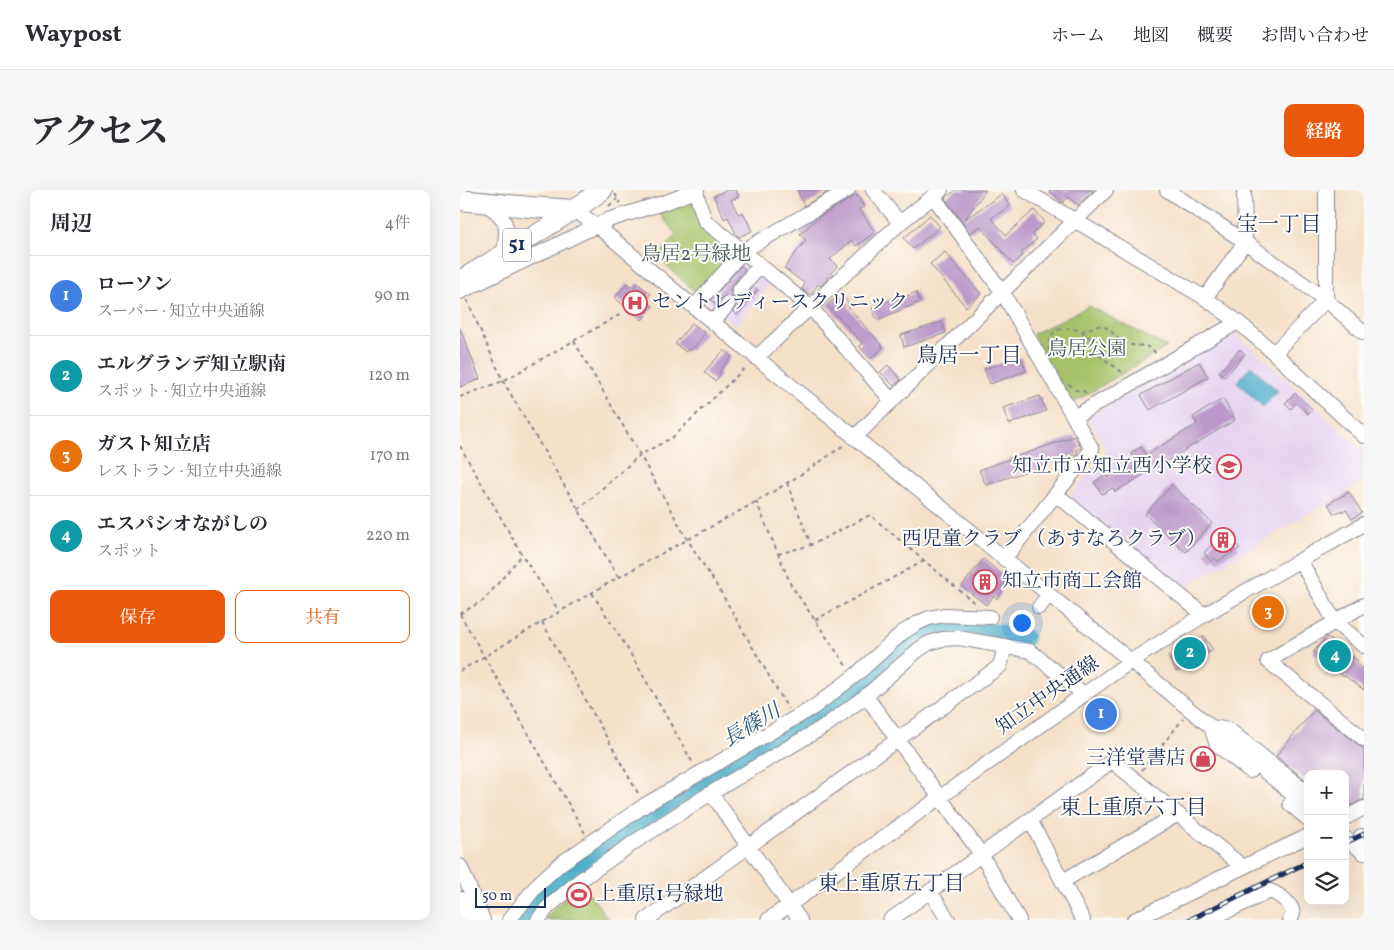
<!DOCTYPE html>
<html lang="ja">
<head>
<meta charset="utf-8">
<style>
	body { margin:0; font-family:Vollkorn,"Noto Serif JP",serif; background:#f7f7f7; color:#2b2b33 }
	.controls { position:absolute; right:15px; bottom:15px; display:grid; overflow:hidden; border-radius:10px; box-shadow:0 5px 20px #0002 }
	.controls button { width:45px; height:45px; display:grid; place-items:center; padding:0; border:0; border-bottom:1px solid #e1e1e2; background:#fff; color:#2b2b33; font:25px sans-serif }
	.scale { position:absolute; left:15px; bottom:12px; width:71px; box-sizing:border-box; padding-left:5px; border:2px solid #1b2f5e; border-top:0; font-size:14px; line-height:18px; white-space:nowrap; color:#1b2f5e; -webkit-text-stroke:4px #fdfcf7; paint-order:stroke }
	.you { position:absolute; left:561px; top:432px; width:18px; height:18px; margin:-12px; border:4px solid #fff; border-radius:50%; background:#1a73e8; box-shadow:0 0 0 8px #1a73e833 }
	.badge { display:grid; place-items:center; width:32px; height:32px; border-radius:50%; background:#ea580c; color:#fff; font-size:16px; font-weight:700 }
	.pin { position:absolute; translate:-50% -50%; border:2px solid #fff; box-shadow:0 1px 5px #0006 }
	.list { margin:0; padding:0; list-style:none }
	h2 { display:flex; justify-content:space-between; align-items:center; height:65px; margin:0; padding:0 20px; font-size:21px }
	h2 small { font-size:16px; font-weight:400; color:#7c7c81 }
	.list li { display:grid; grid-template-columns:32px 1fr auto; gap:15px; align-items:center; box-sizing:border-box; height:80px; padding:0 20px; border-top:1px solid #e1e1e2 }
	.list b { display:block; font-size:19px; white-space:nowrap }
	.list p { margin:0; font-size:16px; white-space:nowrap; color:#7c7c81 }
	.list em { font-size:16px; font-style:normal; color:#7c7c81 }
	.actions { display:flex; gap:10px; padding:15px 20px }
	.actions a { flex:1; padding:11px 0; border:1px solid #ea580c; border-radius:10px; text-align:center; font-size:18px; color:#ea580c }
	.actions .main { background:#ea580c; color:#fff }
	.icon { flex:none; width:28px; height:28px; fill:none; stroke:currentColor; stroke-width:2; stroke-linecap:round; stroke-linejoin:round }
	.map { position:relative; flex:none; width:904px; height:730px; overflow:hidden; border-radius:10px }
	header { display:flex; align-items:center; gap:30px; box-sizing:border-box; height:70px; padding:0 25px; background:#fff; border-bottom:1px solid #e1e1e2 }
	header strong { font-size:24px }
	nav { display:flex; gap:28px; margin-inline-start:auto; font-size:18px }
	.intro { display:flex; align-items:center; justify-content:space-between; box-sizing:border-box; height:120px; padding:0 30px }
	h1 { margin:0; font-size:35px }
	.button { padding:12px 22px; border-radius:10px; background:#ea580c; color:#fff; font-size:18px; font-weight:700 }
	main { display:flex; gap:30px; padding:0 30px }
	aside { flex:1; background:#fff; border-radius:10px; box-shadow:0 5px 20px #0002 }
	.map>svg:first-child { display:block }
	.built { fill:#e5d3f1 }
	.green { fill:#a6c168; stroke:#607863 }
	.water { fill:#46acc6; stroke:#306e92 }
	.lines { fill:none; stroke-linecap:round; stroke-linejoin:round }
	.river { stroke:#46acc6; stroke-width:18 }
	.building { fill:#bc97ca }
	.minor-casing { stroke:#888893; stroke-width:16 }
	.major-casing { stroke:#888893; stroke-width:20 }
	.highway-casing { stroke:#888893; stroke-width:22 }
	.path { stroke:#888893; stroke-width:2; stroke-dasharray:4 4; stroke-linecap:butt }
	.minor { stroke:#fff; stroke-width:14 }
	.major { stroke:#fff; stroke-width:18 }
	.highway { stroke:#fff; stroke-width:20 }
	.rail-casing { stroke:#1b2f5e; stroke-width:5 }
	.rail { stroke:#fdfcf7; stroke-width:3; stroke-dasharray:9; stroke-linecap:butt }
	.labels { text-anchor:middle; dominant-baseline:central; stroke-width:4; stroke-linejoin:round; paint-order:stroke }
	.shield { fill:#fdfcf7; stroke:#5f6c8c; stroke-width:1 }
	.shield-label { font-size:19px; font-weight:bold; fill:#1b2f5e }
	.park-label { font-size:20px; fill:#455b61; stroke:#fdfcf7 }
	.poi-label { font-size:20px; fill:#1b2f5e; stroke:#fdfcf7; text-anchor:start }
	.street-label { font-size:20px; fill:#1b2f5e; stroke:#fdfcf7 }
	.neighbourhood-label { font-size:21px; fill:#1b2f5e; stroke:#fdfcf7 }
	.water-label { font-size:21px; font-style:italic; fill:#2a5b82; stroke:#fdfcf7 }
</style>
</head>
<body>
<header>
<strong>Waypost</strong>
<nav><a>ホーム</a><a>地図</a><a>概要</a><a>お問い合わせ</a></nav>
</header>
<div class="intro"><h1>アクセス</h1><a class="button">経路</a></div>
<main>
<aside>
<h2>周辺<small>4件</small></h2>
<ul class="list">
<li><span class="badge" style="background:#3f7fe0">1</span><div><b>ローソン</b><p>スーパー · 知立中央通線</p></div><em>90 m</em></li>
<li><span class="badge" style="background:#0f9aa8">2</span><div><b>エルグランデ知立駅南</b><p>スポット · 知立中央通線</p></div><em>120 m</em></li>
<li><span class="badge" style="background:#e8710a">3</span><div><b>ガスト知立店</b><p>レストラン · 知立中央通線</p></div><em>170 m</em></li>
<li><span class="badge" style="background:#0f9aa8">4</span><div><b>エスパシオながしの</b><p>スポット</p></div><em>220 m</em></li>
</ul>
<div class="actions"><a class="main">保存</a><a>共有</a></div>
</aside>
<div class="map">
<svg width="904" height="730" viewBox="0 0 904 730">
	<rect width="100%" height="100%" fill="#fdfcf7"/>
	<filter id="ink" filterUnits="userSpaceOnUse"><feTurbulence type="fractalNoise" baseFrequency=".02" numOctaves="2"/><feDisplacementMap in="SourceGraphic" scale="10" xChannelSelector="R" yChannelSelector="G"/><feConvolveMatrix kernelMatrix="1 2 1 2 8 2 1 2 1" color-interpolation-filters="sRGB"/></filter>
	<filter id="wash" filterUnits="userSpaceOnUse"><feTurbulence type="fractalNoise" baseFrequency=".0096" numOctaves="4" result="noise"/><feDisplacementMap in="SourceGraphic" scale="20" xChannelSelector="R" yChannelSelector="G"/><feGaussianBlur stdDeviation="1.12" result="paint"/><feColorMatrix in="noise" values="0 0 0 0 0 0 0 0 0 0 0 0 0 0 0 0 0 1.4 0 .05"/><feComposite in="paint" operator="in"/></filter>
	<g filter="url(#wash)">
		<rect width="100%" height="100%" fill="#f5e0c8"/>
		<path class="built" d="M276,61L313,91L276,135L239,105Z
			M773,142L806,170L904,262V291L720,400L608,308L647,261L628,227Z"/>
		<path class="green" d="M232,9L275,60L238,104L198,68L216,44L198,22Z
			M629,116L707,157L611,214L573,144Z
			M121,692L149,730H83Z"/>
		<path class="water" d="M791,176L818,201L803,217L777,192Z"/>
		<g class="lines">
			<path class="river" d="M60,730L67,720L99,686L166,640L242,592L372,515L409,487L454,446L475,438L501,435L565,448"/>
		</g>
		<g id="blocks">
			<path class="building" d="M266,0H275L279,6L271,10L278,24L283,22L292,41L279,47L276,44L268,27L264,29L254,6Z
				M337,0H371L344,16Z
				M496,0H526L505,29L542,4L550,16L531,28L546,45L574,20L585,32L572,44L577,49L561,63L563,65L553,74L520,36L510,43L485,8Z
				M588,0H634L618,15L608,7L603,13Z
				M397,5L404,17L399,19L415,42L396,56L392,50L370,69L377,76L367,88L368,89L360,96L358,94L350,105L342,99L345,94L324,78L346,50L340,44L359,27Z
				M470,25L480,37L453,59L444,48Z
				M485,62L521,104L506,117L470,74Z
				M281,76L285,79L272,96L270,100L273,107L264,106L256,115L251,110Z
				M167,93L173,98L177,93L191,104L186,110L193,116L182,130L155,108Z
				M294,97L298,100L276,125L273,122L277,115L274,108L283,109Z
				M456,102L460,112L417,130L412,118L436,107L437,110Z
				M381,104L390,115L388,117L423,157L411,169L399,156L402,153L367,115Z
				M482,132L486,143L444,157L441,145Z
				M232,133L245,143L231,161L228,159L226,162L215,154Z
				M0,138L20,189L0,197Z
				M780,159L785,164L765,187L759,182Z
				M264,160L272,167L259,182L261,184L255,191L244,182Z
				M561,167L566,181L530,194L524,179Z
				M739,172L748,187L690,220L681,205Z
				M428,175L441,190L434,196L420,182Z
				M835,203L852,219L848,224L836,213L831,219L825,213Z
				M580,206L586,221L549,234L543,218Z
				M763,209L775,230L655,302L653,298L642,304L634,292L645,285L647,288L676,271L671,263L681,257L686,265L737,234L733,227Z
				M615,246L621,258L617,260V264L526,295L519,280Z
				M712,295L752,333L726,362L685,324Z
				M889,302L902,323L892,329L886,320L882,322V320L874,324L868,314Z
				M763,342L780,358L758,371L754,368L751,371L744,363Z
				M523,369L548,389L540,400L542,402L537,409L534,406L526,415L502,396Z
				M810,406L822,427L806,436L792,417Z
				M744,446L753,460L716,482L708,466Z
				M867,447L898,471L896,473L904,480V500L885,486L884,487L853,462Z
				M854,520L904,559V609L885,618V584H848V592L816,566Z"/>
		</g>
	</g>
	<g filter="url(#ink)">
		<use href="#blocks" fill-opacity="0" stroke="#888893" stroke-width="1"/>
		<g class="lines">
			<defs>
				<path id="minor" d="M388,0L283,61L351,118L432,211
					M413,0L440,33
					M564,0L745,108L778,132L814,163L904,246
					M707,0L785,52L866,110L904,143
					M473,6L543,103L632,259L544,369
					M26,14C49,30 48,35 44,62
					M114,20L137,36L234,117L671,471L848,617
					M279,101L300,75
					M0,102L148,30L209,11L237,0
					M745,108L785,52L784,0
					M234,117L283,61L245,31L235,0
					M253,133L268,114
					M814,163L866,110V0
					M296,168L440,33L481,0
					M614,227L778,132
					M394,248L646,0
					M597,305L744,425
					M841,372L875,432L904,456
					M904,415L808,471L904,549
					M579,417L589,405
					M545,456L570,461L625,505
					M406,506L521,664L559,730
					M790,581L757,555L751,537L769,540L848,603
					M251,603L340,730
					M830,614L848,629
					M885,628L904,618
					M570,630L623,730
					M901,646L904,648
					M885,648L904,663
					M0,676L23,730
					M783,677L848,646
					M603,691L718,624
					M470,701L488,730
					M49,730L79,693L100,674L185,615L354,517L397,484L442,443L456,434L469,428L484,425L530,427
					M78,730L87,718L119,691L176,651L251,603L365,536L406,506L458,460L469,453L483,449L498,448L545,456L540,476L186,730
					M308,730L671,471L744,425L904,334
					M430,730L652,571L783,677L674,730
					M748,730L810,701C820,705 840,719 830,730"/>
				<path id="major" d="M0,90C38,66 77,45 114,20"/>
				<path id="highway" d="M0,10L69,17L114,20L142,0
					M0,712L6,730"/>
			</defs>
			<use href="#minor" class="minor-casing"/>
			<use href="#major" class="major-casing"/>
			<use href="#highway" class="highway-casing"/>
			<path class="path" d="M155,4L160,13
				M149,16L157,9
				M7,110L43,191L158,387
				M622,141L625,146L634,149L640,166L665,184
				M114,151L180,265L213,247L287,176
				M589,161C587,145 597,136 612,139C616,139 620,141 623,141C630,139 635,135 642,136C653,139 657,152 667,154C683,158 686,151 698,166
				M609,194L615,200L624,201L627,206
				M0,207L43,191L161,124
				M0,256L62,365L99,421
				M327,293L351,355
				M296,311L331,395L387,477
				M118,320L180,265L227,349L262,404L328,519
				M318,364L351,355L410,325L517,415
				M132,403L169,461L234,575
				M0,424L125,643
				M0,424L24,410L61,366
				M355,430L464,371
				M82,432L179,605
				M0,481C62,444 123,407 186,372C254,335 323,300 385,254
				M682,580L723,529"/>
			<use href="#minor" class="minor"/>
			<use href="#major" class="major"/>
			<use href="#highway" class="highway"/>
			<defs>
				<path id="rail" d="M885,653L904,644
					M729,730L848,672"/>
			</defs>
			<use href="#rail" class="rail-casing"/>
			<use href="#rail" class="rail"/>
		</g>
	</g>
	<defs>
		<symbol id="hospital-ring" viewBox="-11 -11 22 22"><circle r="9.5" fill="#fdfcf7" stroke="#d1495b" stroke-width="1.5"/><path d="M-5-5h3v3.5h4V-5h3V5h-3V1.5h-4V5h-3Z" fill="#d1495b"/></symbol>
		<symbol id="school-ring" viewBox="-11 -11 22 22"><circle r="9.5" fill="#fdfcf7" stroke="#d1495b" stroke-width="1.5"/><path d="M0-5L7-2L0 1L-7-2ZM-4 1L0 2.5L4 1V4Q0 6-4 4Z" fill="#d1495b"/></symbol>
		<symbol id="building-ring" viewBox="-11 -11 22 22"><circle r="9.5" fill="#fdfcf7" stroke="#d1495b" stroke-width="1.5"/><path d="M-4-6H4V6H1V3H-1V6H-4ZM-2.5-4.3h1.7v1.8h-1.7ZM.8-4.3h1.7v1.8H.8ZM-2.5-1h1.7V.8h-1.7ZM.8-1h1.7V.8H.8Z" fill="#d1495b"/></symbol>
		<symbol id="shop-ring" viewBox="-11 -11 22 22"><circle r="9.5" fill="#fdfcf7" stroke="#d1495b" stroke-width="1.5"/><path d="M-5-2.5h2.3a2.7 3.5 0 0 1 5.4 0H5L5.5 6h-11ZM-1.5-2.5h3a1.5 2.3 0 0 0-3 0Z" fill="#d1495b"/></symbol>
		<symbol id="stadium-ring" viewBox="-11 -11 22 22"><circle r="9.5" fill="#fdfcf7" stroke="#d1495b" stroke-width="1.5"/><path d="M0-5a6.5 5 0 1 0 0 10a6.5 5 0 1 0 0-10ZM-3.5-1.8h7v3.6h-7Z" fill="#d1495b"/></symbol>
	</defs>
	<g fill-rule="evenodd">
		<use href="#hospital-ring" x="161" y="99" width="28" height="28"/>
		<use href="#school-ring" x="755" y="263" width="28" height="28"/>
		<use href="#building-ring" x="749" y="336" width="28" height="28"/>
		<use href="#building-ring" x="511" y="378" width="28" height="28"/>
		<use href="#shop-ring" x="729" y="555" width="28" height="28"/>
		<use href="#stadium-ring" x="105" y="691" width="28" height="28"/>
	</g>
	<g class="labels">
		<rect class="shield" x="43" y="38.5" width="28" height="33" rx="4"/>
		<g class="shield-label">
			<text x="57" y="55">51</text>
		</g>
		<g class="park-label">
			<text x="236" y="65">鳥居2号緑地</text>
			<text x="627" y="160">鳥居公園</text>
		</g>
		<g class="poi-label">
			<text x="192" y="113">セントレディースクリニック</text>
			<text x="752" y="277" text-anchor="end">知立市立知立西小学校</text>
			<text x="746" y="350" text-anchor="end">西児童クラブ （あすなろクラブ）</text>
			<text x="542" y="392">知立市商工会館</text>
			<text x="726" y="569" text-anchor="end">三洋堂書店</text>
			<text x="136" y="705">上重原1号緑地</text>
		</g>
		<g class="street-label">
			<text transform="translate(588 506) rotate(-35)">知立中央通線</text>
		</g>
		<g class="neighbourhood-label">
			<text x="819" y="35">宝一丁目</text>
			<text x="509" y="166">鳥居一丁目</text>
			<text x="673" y="618">東上重原六丁目</text>
			<text x="431" y="694">東上重原五丁目</text>
		</g>
		<g class="water-label">
			<text transform="translate(292 536) rotate(-31)">長篠川</text>
		</g>
	</g>
</svg>
<div class="controls">
<button>+</button>
<button>−</button>
<button><svg class="icon" aria-label="layers" viewBox="0 0 24 24"><path d="M12 4l9 5-9 5-9-5zM3 14l9 5 9-5"/></svg></button>
</div>
<div class="scale">50 m</div>
<div class="you"></div>
<div class="pin badge" style="left:641px;top:524px;background:#3f7fe0">1</div>
<div class="pin badge" style="left:730px;top:463px;background:#0f9aa8">2</div>
<div class="pin badge" style="left:808px;top:422px;background:#e8710a">3</div>
<div class="pin badge" style="left:875px;top:466px;background:#0f9aa8">4</div>
</div>
</main>
</body>
</html>
